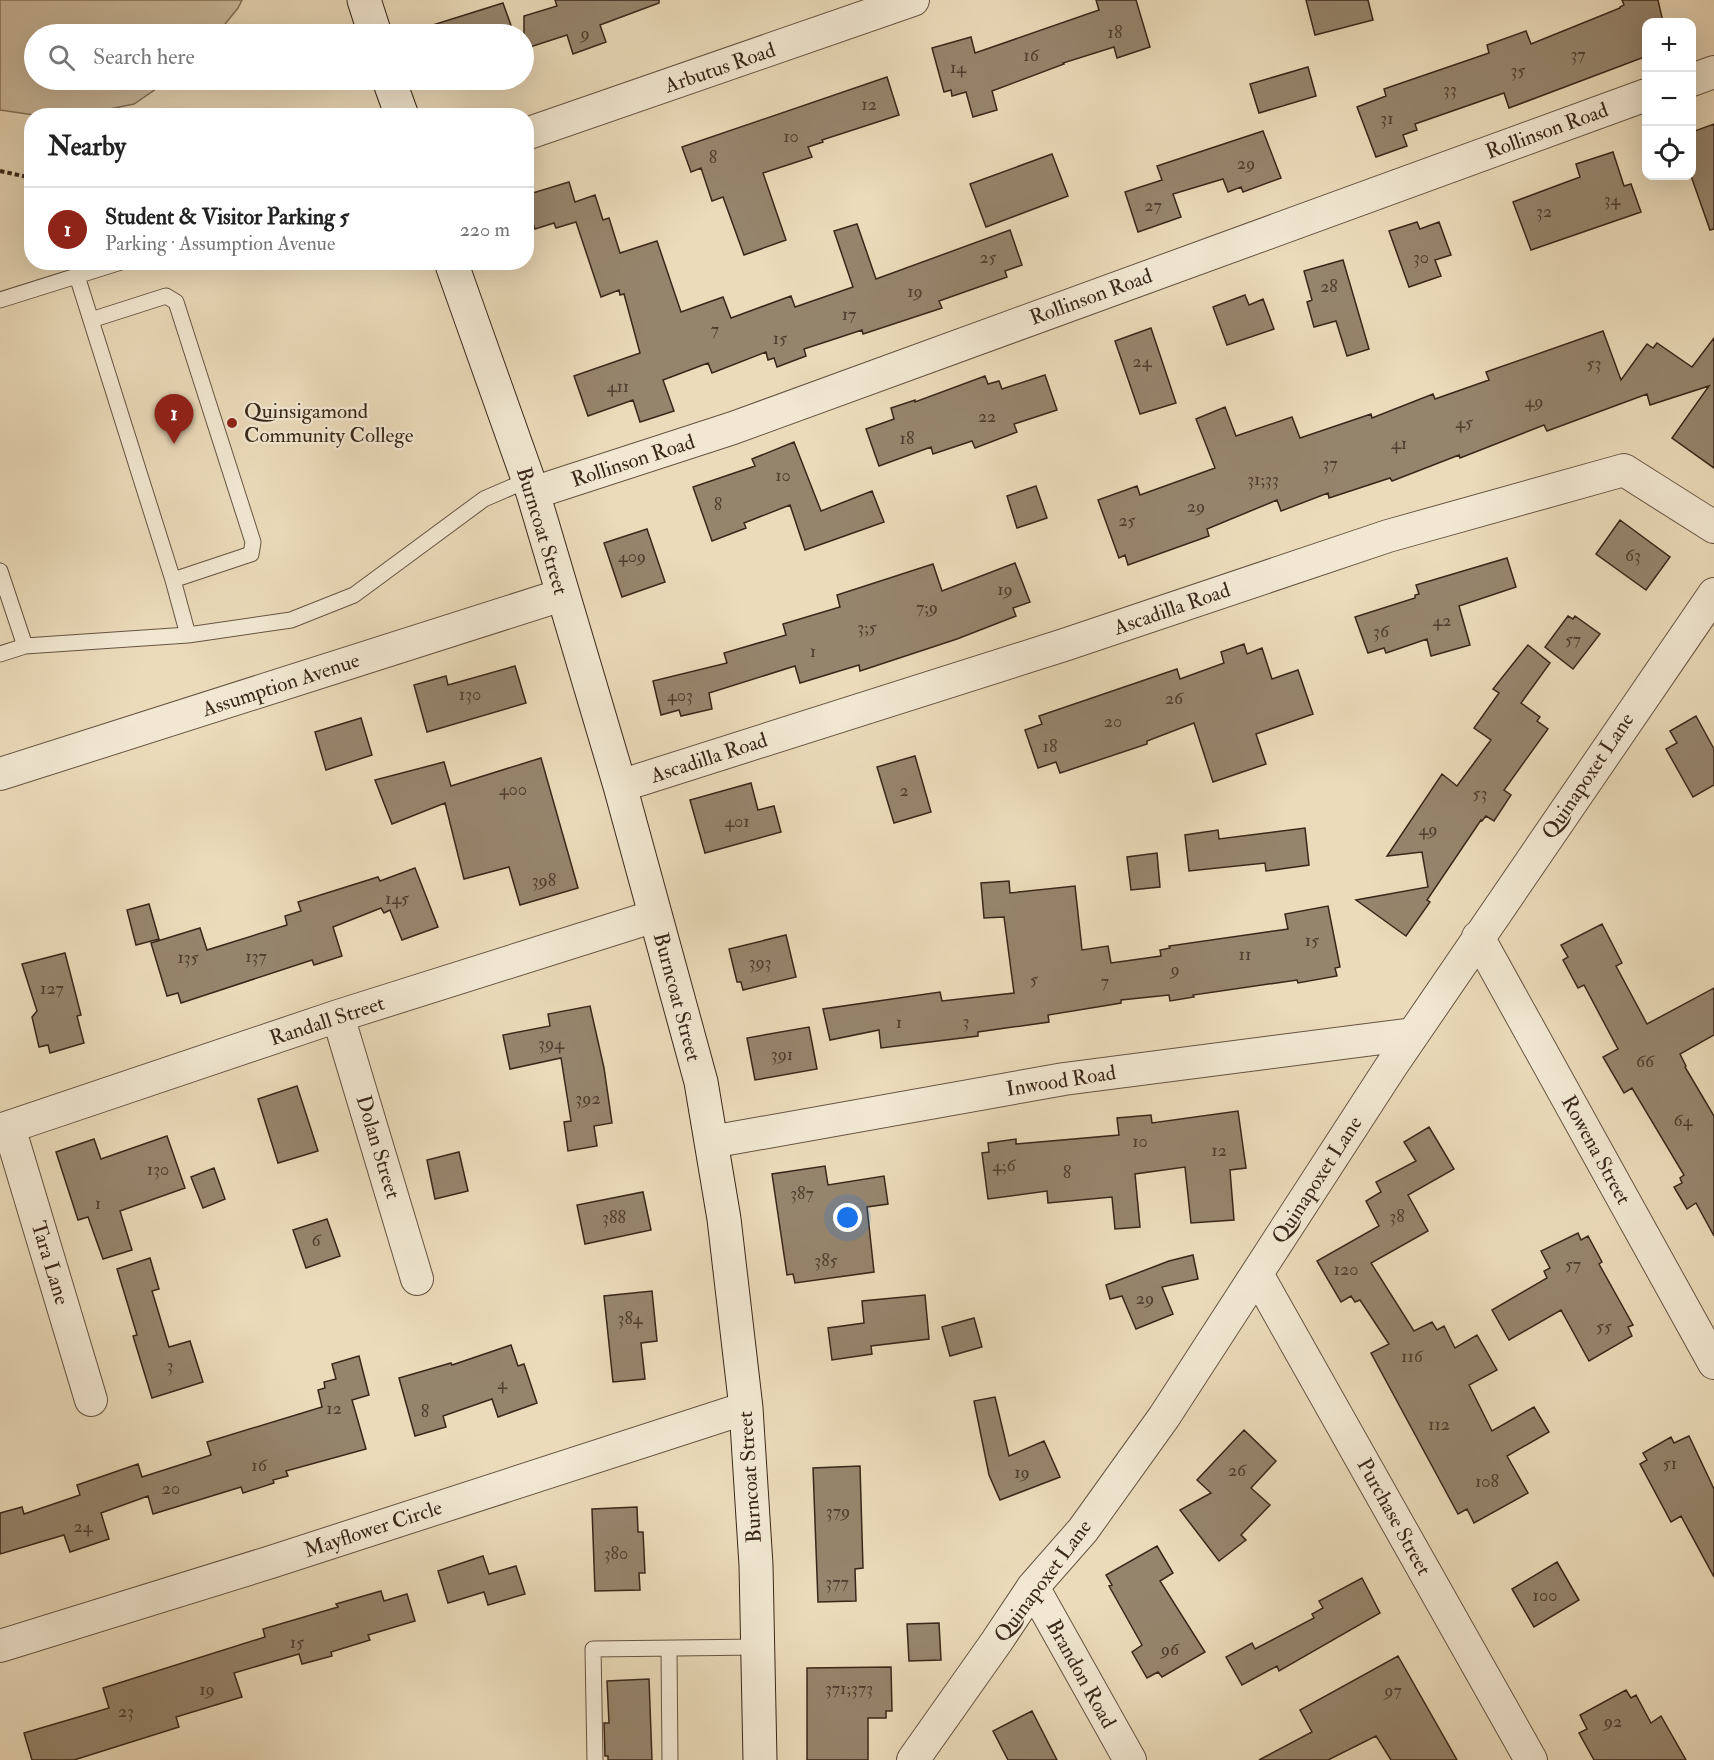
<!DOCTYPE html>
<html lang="en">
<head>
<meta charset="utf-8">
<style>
	body { margin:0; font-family:"IM FELL Double Pica",serif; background:#f6f6f6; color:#222 }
	.controls { position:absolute; right:18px; top:18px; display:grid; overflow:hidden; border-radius:12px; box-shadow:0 6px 24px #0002 }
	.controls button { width:54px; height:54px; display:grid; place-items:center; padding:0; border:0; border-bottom:2px solid #e0e0e0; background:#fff; color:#222; font:30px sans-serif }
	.you { position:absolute; left:848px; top:1218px; width:21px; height:21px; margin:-15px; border:4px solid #fff; border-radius:50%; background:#1a73e8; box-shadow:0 0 0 9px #1a73e833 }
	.badge { display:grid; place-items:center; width:39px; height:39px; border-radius:50%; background:#8f2418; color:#fff; font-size:20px; font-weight:700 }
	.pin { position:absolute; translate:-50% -50px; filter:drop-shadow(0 2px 3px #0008) }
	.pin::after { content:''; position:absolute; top:32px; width:21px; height:18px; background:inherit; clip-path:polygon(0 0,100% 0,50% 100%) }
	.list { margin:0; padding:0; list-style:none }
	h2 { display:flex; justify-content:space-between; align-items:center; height:78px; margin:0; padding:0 24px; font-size:26px }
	h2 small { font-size:20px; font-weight:400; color:#767676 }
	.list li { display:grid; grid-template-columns:39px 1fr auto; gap:18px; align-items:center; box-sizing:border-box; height:84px; padding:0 24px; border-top:2px solid #e0e0e0 }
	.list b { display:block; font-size:22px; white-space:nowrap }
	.list p { margin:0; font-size:20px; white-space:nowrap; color:#767676 }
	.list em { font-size:20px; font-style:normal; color:#767676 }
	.icon { flex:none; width:33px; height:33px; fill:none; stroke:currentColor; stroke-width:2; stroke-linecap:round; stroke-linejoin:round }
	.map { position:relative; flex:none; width:1714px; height:1760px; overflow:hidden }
	.search { position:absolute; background:#fff; box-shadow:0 6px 24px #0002; left:24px; top:24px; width:510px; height:66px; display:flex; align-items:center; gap:15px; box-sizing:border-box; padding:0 21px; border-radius:33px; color:#767676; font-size:22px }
	.panel { position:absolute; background:#fff; box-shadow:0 6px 24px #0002; left:24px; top:108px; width:510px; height:162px; border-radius:24px }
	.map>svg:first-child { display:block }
	.green { fill:#cdbc9f; stroke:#84725c; stroke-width:1.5 }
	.building { fill:#96856d; stroke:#3a271a; stroke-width:1.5 }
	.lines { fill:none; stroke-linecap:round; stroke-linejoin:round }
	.lane-casing { stroke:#665442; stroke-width:17 }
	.street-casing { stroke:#665442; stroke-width:34 }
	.secondary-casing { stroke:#3a271a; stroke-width:35 }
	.path { stroke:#3a271a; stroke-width:4; stroke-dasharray:4.5 3; stroke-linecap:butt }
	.lane { stroke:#f2e8d2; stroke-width:15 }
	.street { stroke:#f2e8d2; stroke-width:32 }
	.secondary { stroke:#f2e8d2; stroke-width:33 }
	.poi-dot { fill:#8f2418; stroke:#f2e8d2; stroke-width:2 }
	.labels { text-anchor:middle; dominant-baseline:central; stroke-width:4.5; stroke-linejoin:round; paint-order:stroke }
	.number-label { font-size:18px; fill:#513e2f }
	.street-label { font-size:21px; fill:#3a271a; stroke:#f2e8d2 }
	.poi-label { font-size:21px; fill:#3a271a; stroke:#f2e8d2; text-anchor:start }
</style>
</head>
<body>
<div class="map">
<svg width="1714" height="1760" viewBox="0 0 1714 1760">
	<rect width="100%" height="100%" fill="#ebdbba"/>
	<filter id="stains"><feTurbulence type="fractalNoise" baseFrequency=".00333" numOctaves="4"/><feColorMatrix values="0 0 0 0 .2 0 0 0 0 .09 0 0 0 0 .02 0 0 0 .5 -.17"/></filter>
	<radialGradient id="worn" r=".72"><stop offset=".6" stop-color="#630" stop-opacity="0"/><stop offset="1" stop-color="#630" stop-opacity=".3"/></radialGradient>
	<path class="green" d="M0,0H242L238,8L217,34H34V80H169L134,104L80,115H34L0,110Z"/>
	<path class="building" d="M555,0H659V3L600,25L606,42L573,54L567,35L524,49V16L557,6Z
		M1096,0H1136L1150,47L1117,58L1114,47L1063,63L1064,64L992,91L997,110L973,117L966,92L952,96L951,90L944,92L932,48L971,37L975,53L1099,10Z
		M1306,0H1368L1373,20L1315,35Z
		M1622,0H1658L1663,22H1647V56L1509,108L1504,93L1415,124L1417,130L1403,135L1407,146L1376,157L1357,107L1386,96L1384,89L1489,53L1487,45L1526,31L1531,44L1620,8V7L1624,5Z
		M503,3L514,34H421L420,29Z
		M1308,67L1316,96L1259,113L1250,84Z
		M887,77L899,115L822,140L823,142L808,147L812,157L763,173L786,240L744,255L723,197L712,201L701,168L691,172L682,147Z
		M1714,124V229L1710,230L1691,176L1692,132Z
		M1263,131L1281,178L1243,192L1241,187L1228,192L1223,179L1173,194L1181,217L1138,232L1125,192L1162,180L1157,166Z
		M1613,152L1624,186L1631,184L1641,212L1531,250L1513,202L1580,177L1576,164Z
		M1052,154L1068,196L986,227L970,184Z
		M569,182L575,202L595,195L603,220L609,218L620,253L657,241L681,312L723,297L731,318L791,296L795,307L853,287L834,231L857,224L876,279L1010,230L1022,265L1005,271L1007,277L939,301L942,308L863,334L862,330L804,349L806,356L777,367L774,358L768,360L766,352L712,373L708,363L663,380L674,411L640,422L633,400L588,416L574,376L640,353L624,294L620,295L619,290L601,297L576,222L556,228L554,223L535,229L526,203V195Z
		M1417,222L1420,229L1439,222L1451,255L1435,260L1441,276L1409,287L1389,231Z
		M1343,260L1369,349L1347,356L1336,321L1314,327L1307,302L1312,300L1304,271Z
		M1245,295L1249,305L1263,299L1274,329L1227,345L1213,307Z
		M1151,328L1176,403L1140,414L1115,341Z
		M1603,331L1621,380L1647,344L1653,348L1657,343L1692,367L1714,338V468L1672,438L1709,386L1650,405L1647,394L1547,431L1544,425L1460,458L1459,455L1392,481L1390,478L1329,498L1328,493L1281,511L1277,500L1207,529L1209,536L1128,565L1125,555L1119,558L1098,500L1137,486L1140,495L1215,468L1196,419L1225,407L1236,436L1292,417L1300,438L1371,414L1372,418L1433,394L1435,399L1489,380L1486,372Z
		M1045,375L1057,410L1014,424L1017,432L975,448L972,441L933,454L931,447L879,466L866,429L894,419L891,408L915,400V402L985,376L988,384L999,381L1002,389Z
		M794,442L821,511L872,491L884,522L805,550L790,505L744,523L746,528L712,541L693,487L755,466L752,459Z
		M1036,486L1047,518L1017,528L1007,496Z
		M1620,520L1670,557L1646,590L1596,554Z
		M647,529L665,582L622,597L604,543Z
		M1507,558L1516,587L1459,606L1470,645L1431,656L1427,639L1386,653L1384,648L1368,653L1355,617L1415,598V595L1419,594L1416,585Z
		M1015,563L1030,602L1013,608L1016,616L957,639L860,671L859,665L800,683L795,666L709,693L712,709L681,716L679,710L661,715L653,681L727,663L724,653L786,635L783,624L840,607L837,595L933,564L942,591Z
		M1568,616L1573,619L1575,616L1600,634L1573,669L1545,647Z
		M1244,644L1247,654L1262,648L1272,679L1298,670L1313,714L1256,734L1266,764L1213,782L1194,723L1147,741V744L1060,773L1056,762L1038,768L1025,730L1042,724L1039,716L1177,669L1180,679L1224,663L1221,652Z
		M1528,645L1550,663L1521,703L1540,717L1537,721L1548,729L1504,790L1511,795L1494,821L1486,816L1482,821L1481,820L1427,900L1430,902L1406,936L1356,900L1428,887L1422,852L1387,856L1442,774L1457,786L1491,740L1474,728L1499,693L1493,689Z
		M515,666L526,703L427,732L414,685L446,676L448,685Z
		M1696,716L1714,749V785L1693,797L1666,749L1677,743L1670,731Z
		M361,718L372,755L326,770L315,732Z
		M915,756L931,812L894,823L877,767Z
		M541,758L578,888L520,905L509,867L464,879L445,803L392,824L375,780L444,762L451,786Z
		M751,783L758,810L774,806L781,832L705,853L690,800Z
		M1305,828L1309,865L1266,871L1265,863L1189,871L1185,835L1218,830L1219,839Z
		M1157,853L1160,887L1131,890L1127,857Z
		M415,868L438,927L402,940L390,910L384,913L381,908L333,927L342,956L314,965L312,960L181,1003L178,993L167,996L151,943L200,928L207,950L287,925L285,916L301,911L298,902L378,877L380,881Z
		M1009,881L1010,893L1075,886L1082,950L1108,946L1111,963L1161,956L1160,950L1170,948L1169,946L1288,929L1285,914L1328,906L1340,967L1335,968L1337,976L1298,983L1297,980L1193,995L1194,997L1170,1001L1169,995L1121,1000V1003L1048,1015L1049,1022L978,1032V1036L881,1048L879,1030L830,1040L823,1009L940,992L942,1001L1014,993L1004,917L984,918L981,883Z
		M149,904L159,939L136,945L127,910Z
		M1602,924L1622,963L1616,966L1647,1024L1714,988V1035L1680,1054L1686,1066L1685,1067L1714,1116V1236L1696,1203L1687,1209L1674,1187L1682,1183L1680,1178L1684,1175L1632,1088L1624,1093L1603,1057L1618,1049L1584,985L1578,988L1563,960L1568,957L1561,945Z
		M786,935L796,977L743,990L741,982H737L729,949Z
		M65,953L81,1015L77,1016L84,1043L50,1053L48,1045L39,1047L32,1017L37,1011L22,964Z
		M590,1006L604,1068L612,1123L594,1126L597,1146L568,1151L564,1122L571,1121L561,1058L510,1069L503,1035L550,1026L548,1014Z
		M809,1027L817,1069L755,1080L747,1038Z
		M297,1086L318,1151L278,1163L258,1099Z
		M1238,1111L1246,1168L1230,1170L1234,1220L1191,1223L1185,1167L1135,1174L1140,1227L1115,1229L1112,1197L1048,1203L1047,1191L988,1199L982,1153L989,1152L988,1143L1016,1139V1144L1119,1135L1117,1118L1151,1115L1152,1123Z
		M1429,1127L1454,1169L1408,1195L1428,1231L1371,1263L1414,1331L1432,1322L1437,1330L1444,1326L1455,1348L1477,1335L1497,1370L1469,1385L1492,1431L1534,1407L1549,1432L1507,1456L1528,1493L1474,1523L1467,1509L1458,1514L1371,1353L1389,1344L1360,1300L1355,1302L1351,1296L1341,1302L1317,1261L1379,1226L1366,1201L1381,1192L1376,1182L1416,1161L1404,1142Z
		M167,1136L185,1188L120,1211L132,1250L103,1259L88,1217L78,1220L56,1152L94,1139L101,1159Z
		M459,1152L468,1191L435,1199L427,1160Z
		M825,1166L828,1185L884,1176L888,1204L867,1207L874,1272L795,1283L793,1274L787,1275L772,1174Z
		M214,1168L225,1199L203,1208L191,1177Z
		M643,1192L651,1230L585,1244L577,1205Z
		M327,1219L340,1256L306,1268L293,1230Z
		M1578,1233L1581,1240L1588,1236L1602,1262L1599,1264L1633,1325L1628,1327L1632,1336L1589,1361L1561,1310L1509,1340L1492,1310L1547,1278L1544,1271L1550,1268L1541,1251Z
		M1193,1255L1198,1279L1162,1287L1173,1314L1136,1329L1122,1296L1110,1299L1106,1285L1169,1261Z
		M150,1258L159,1289L152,1291L169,1347L190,1341L203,1382L152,1398L133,1336L137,1335L117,1269Z
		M652,1291L657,1341L641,1343L645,1379L613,1382L604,1296Z
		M925,1295L929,1339L871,1346L872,1354L832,1360L828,1328L864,1323L862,1301Z
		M974,1318L982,1347L950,1356L942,1327Z
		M511,1345L518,1366L524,1364L537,1403L498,1417L492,1399L443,1416L446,1427L415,1436L399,1378L451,1363L452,1365Z
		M359,1356L369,1395L352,1400L366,1449L286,1471L288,1476L273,1480L274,1483L243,1493L241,1487L153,1514L148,1496L101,1513L109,1539L70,1552L64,1535L0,1554V1513L22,1507L24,1514L80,1495L77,1485L138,1464L142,1477L211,1455L207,1442L322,1407L318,1390L325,1388L324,1382L336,1379L332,1364Z
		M995,1397L1009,1456L1044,1441L1060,1477L1000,1500L989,1475L974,1401Z
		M1244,1430L1276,1461L1251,1488L1270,1505L1241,1535L1246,1540L1219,1561L1180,1510L1211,1493L1197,1480Z
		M1689,1436L1714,1489V1577L1681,1516L1671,1522L1640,1464L1647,1460L1643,1453L1671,1437L1674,1443Z
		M860,1466L863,1568L855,1569L856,1601L818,1602L813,1468Z
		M637,1507L638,1532H643L645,1573H639L640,1590L595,1591L592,1509Z
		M1157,1546L1173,1573L1160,1581L1205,1652L1162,1677L1158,1672L1147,1678L1132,1652L1142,1645L1109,1586L1112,1585L1106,1575Z
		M483,1556L489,1574L516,1566L525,1594L488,1605L484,1592L448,1603L438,1571Z
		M1557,1562L1579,1600L1534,1627L1512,1589Z
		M1362,1578L1380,1613L1279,1671L1277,1666L1242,1685L1226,1657L1252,1643L1255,1649L1314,1618L1312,1614L1323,1608L1319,1601Z
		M381,1591L384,1601L407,1594L415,1621L368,1635L370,1640L331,1652L332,1656L302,1664L299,1654L234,1673L242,1697L176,1717L179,1727L74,1760H32L24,1733L109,1708L103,1688L265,1637L263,1629L338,1607L336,1604Z
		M939,1623L941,1660L909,1661L907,1624Z
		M1398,1656L1457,1760H1391L1376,1736L1328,1760H1259L1312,1732L1300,1710Z
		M891,1667L892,1711H886V1718H868V1760H807V1668Z
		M649,1679L652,1760H608V1756H605L604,1723H609L607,1681Z
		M1626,1690L1631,1698L1636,1695L1651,1723L1661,1716L1686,1760H1594L1579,1733L1587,1729L1580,1715Z
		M1032,1711L1057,1760H1008L993,1731Z"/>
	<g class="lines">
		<defs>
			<path id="lane" d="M77,276L173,580L188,635
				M0,300L121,262
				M91,320L166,296L176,302L253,542L251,554L173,580
				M0,571L25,646
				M0,654L25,646L188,635L291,620L354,595L484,499L528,480
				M669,1649L670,1760
				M595,1760L593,1649L759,1647"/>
			<path id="street" d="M1692,80L1714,72
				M526,134L913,0
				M533,493L733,428L1646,95
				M0,774L562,595
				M620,786L1064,645L1388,536L1624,470L1714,527
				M1478,937L1714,1363
				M338,1016L417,1279
				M9,1127L91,1400
				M0,1130L338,1016L655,916
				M711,1142L1064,1079L1413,1034
				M1257,1274L1531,1760
				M1033,1587L1130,1760
				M0,1646L271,1562L746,1408
				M913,1760L997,1641L1033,1587L1083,1530L1164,1417L1390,1068L1714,594"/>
			<path id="secondary" d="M364,0L375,34
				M389,80L402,116
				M451,262L533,493L620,786L701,1082L724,1219L746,1408L756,1565L760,1760"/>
		</defs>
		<use href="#lane" class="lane-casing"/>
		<use href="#street" class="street-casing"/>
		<use href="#secondary" class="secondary-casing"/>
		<path class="path" d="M0,171L32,178"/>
		<use href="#lane" class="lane"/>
		<use href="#street" class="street"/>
		<use href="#secondary" class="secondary"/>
	</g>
	<circle class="poi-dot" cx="232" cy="423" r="6"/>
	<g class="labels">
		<g class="number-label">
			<text x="1115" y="32">18</text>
			<text x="585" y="33">9</text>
			<text x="1578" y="54">37</text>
			<text x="1031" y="55">16</text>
			<text x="958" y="67">14</text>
			<text x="1518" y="70">35</text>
			<text x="1450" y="89">33</text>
			<text x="869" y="104">12</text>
			<text x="1387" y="118">31</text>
			<text x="791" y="136">10</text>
			<text x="713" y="157">8</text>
			<text x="1246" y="163">29</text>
			<text x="1612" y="199">34</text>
			<text x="1153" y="205">27</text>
			<text x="1544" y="211">32</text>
			<text x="988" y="257">25</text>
			<text x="1421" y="257">30</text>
			<text x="1329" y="286">28</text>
			<text x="915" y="291">19</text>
			<text x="849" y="314">17</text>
			<text x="715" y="329">7</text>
			<text x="780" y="338">15</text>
			<text x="1142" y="361">24</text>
			<text x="1594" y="363">53</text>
			<text x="618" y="386">411</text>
			<text x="1534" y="401">49</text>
			<text x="987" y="416">22</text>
			<text x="1464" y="422">45</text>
			<text x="907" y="438">18</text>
			<text x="1399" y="443">41</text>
			<text x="1330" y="463">37</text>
			<text x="783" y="475">10</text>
			<text x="1263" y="479">31;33</text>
			<text x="718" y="504">8</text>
			<text x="1196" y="506">29</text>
			<text x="1127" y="520">25</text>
			<text x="1633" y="555">63</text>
			<text x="632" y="556">409</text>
			<text x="1005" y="589">19</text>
			<text x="927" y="607">7;9</text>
			<text x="1442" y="620">42</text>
			<text x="867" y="627">3;5</text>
			<text x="1381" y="631">36</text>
			<text x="1573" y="639">57</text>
			<text x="813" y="651">1</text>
			<text x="470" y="694">130</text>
			<text x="680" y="695">403</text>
			<text x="1174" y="698">26</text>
			<text x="1113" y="721">20</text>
			<text x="1050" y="746">18</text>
			<text x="513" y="789">400</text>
			<text x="904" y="790">2</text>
			<text x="1480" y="793">53</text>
			<text x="737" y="821">401</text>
			<text x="1428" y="829">49</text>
			<text x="544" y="880">398</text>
			<text x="397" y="898">145</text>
			<text x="1312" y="940">15</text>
			<text x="1245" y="954">11</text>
			<text x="256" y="956">137</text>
			<text x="188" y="957">135</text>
			<text x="760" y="962">393</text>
			<text x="1175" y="969">9</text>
			<text x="1034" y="979">5</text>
			<text x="1105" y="981">7</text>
			<text x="52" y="988">127</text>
			<text x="966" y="1021">3</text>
			<text x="899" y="1022">1</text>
			<text x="551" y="1043">394</text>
			<text x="782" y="1054">391</text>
			<text x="1645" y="1061">66</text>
			<text x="588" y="1098">392</text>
			<text x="1683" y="1120">64</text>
			<text x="1140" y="1141">10</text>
			<text x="1219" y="1150">12</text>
			<text x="1004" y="1165">4;6</text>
			<text x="158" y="1169">130</text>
			<text x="1067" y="1172">8</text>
			<text x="802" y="1193">387</text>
			<text x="98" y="1203">1</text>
			<text x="1397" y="1216">38</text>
			<text x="614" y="1217">388</text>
			<text x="316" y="1240">6</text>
			<text x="826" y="1260">385</text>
			<text x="1573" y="1264">57</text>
			<text x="1346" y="1269">120</text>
			<text x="1145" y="1298">29</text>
			<text x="630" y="1318">384</text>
			<text x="1604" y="1326">55</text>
			<text x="1412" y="1356">116</text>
			<text x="170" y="1365">3</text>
			<text x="502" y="1383">4</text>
			<text x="334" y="1408">12</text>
			<text x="425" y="1411">8</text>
			<text x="1439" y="1424">112</text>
			<text x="1670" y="1463">51</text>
			<text x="259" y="1465">16</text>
			<text x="1237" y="1470">26</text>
			<text x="1022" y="1472">19</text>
			<text x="1487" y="1481">108</text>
			<text x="171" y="1488">20</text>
			<text x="838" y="1511">379</text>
			<text x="83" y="1526">24</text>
			<text x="616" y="1553">380</text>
			<text x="837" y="1582">377</text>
			<text x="1545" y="1595">100</text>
			<text x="297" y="1642">15</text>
			<text x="1170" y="1649">96</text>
			<text x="849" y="1688">371;373</text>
			<text x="207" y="1689">19</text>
			<text x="1393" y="1690">97</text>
			<text x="126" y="1711">23</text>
			<text x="1613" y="1721">92</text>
		</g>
		<g class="street-label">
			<text transform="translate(720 68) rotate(-19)">Arbutus Road</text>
			<text transform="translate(1547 131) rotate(-20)">Rollinson Road</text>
			<text transform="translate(1091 297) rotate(-20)">Rollinson Road</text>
			<text transform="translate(633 461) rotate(-18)">Rollinson Road</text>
			<text transform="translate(542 531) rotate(73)">Burncoat Street</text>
			<text transform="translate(1172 609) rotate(-19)">Ascadilla Road</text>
			<text transform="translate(281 685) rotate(-18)">Assumption Avenue</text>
			<text transform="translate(709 758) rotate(-18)">Ascadilla Road</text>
			<text transform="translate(1588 776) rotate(-56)">Quinapoxet Lane</text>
			<text transform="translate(677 997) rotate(75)">Burncoat Street</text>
			<text transform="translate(327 1021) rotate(-18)">Randall Street</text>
			<text transform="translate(1061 1081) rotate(-9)">Inwood Road</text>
			<text transform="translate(378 1147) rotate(73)">Dolan Street</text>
			<text transform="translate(1596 1150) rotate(61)">Rowena Street</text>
			<text transform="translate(1317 1180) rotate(-57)">Quinapoxet Lane</text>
			<text transform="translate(50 1263) rotate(73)">Tara Lane</text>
			<text transform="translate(750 1477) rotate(-94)">Burncoat Street</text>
			<text transform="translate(1394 1517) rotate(61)">Purchase Street</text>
			<text transform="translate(373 1529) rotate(-18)">Mayflower Circle</text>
			<text transform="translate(1043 1581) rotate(-53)">Quinapoxet Lane</text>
			<text transform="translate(1081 1674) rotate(61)">Brandon Road</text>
		</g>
		<g class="poi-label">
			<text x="244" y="411">Quinsigamond<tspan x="244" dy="24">Community College</tspan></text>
		</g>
	</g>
	<rect width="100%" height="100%" filter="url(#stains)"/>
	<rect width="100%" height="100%" fill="url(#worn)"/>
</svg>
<div class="controls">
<button>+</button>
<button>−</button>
<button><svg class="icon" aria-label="locate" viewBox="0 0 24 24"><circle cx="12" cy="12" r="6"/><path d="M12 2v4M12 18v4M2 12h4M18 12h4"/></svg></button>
</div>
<div class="you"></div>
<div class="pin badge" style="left:174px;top:444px">1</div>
<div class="search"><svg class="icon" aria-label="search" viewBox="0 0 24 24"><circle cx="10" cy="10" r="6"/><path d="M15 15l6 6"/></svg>Search here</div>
<section class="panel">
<h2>Nearby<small></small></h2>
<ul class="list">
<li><span class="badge">1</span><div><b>Student &amp; Visitor Parking 5</b><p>Parking · Assumption Avenue</p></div><em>220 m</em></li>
</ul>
</section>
</div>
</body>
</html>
